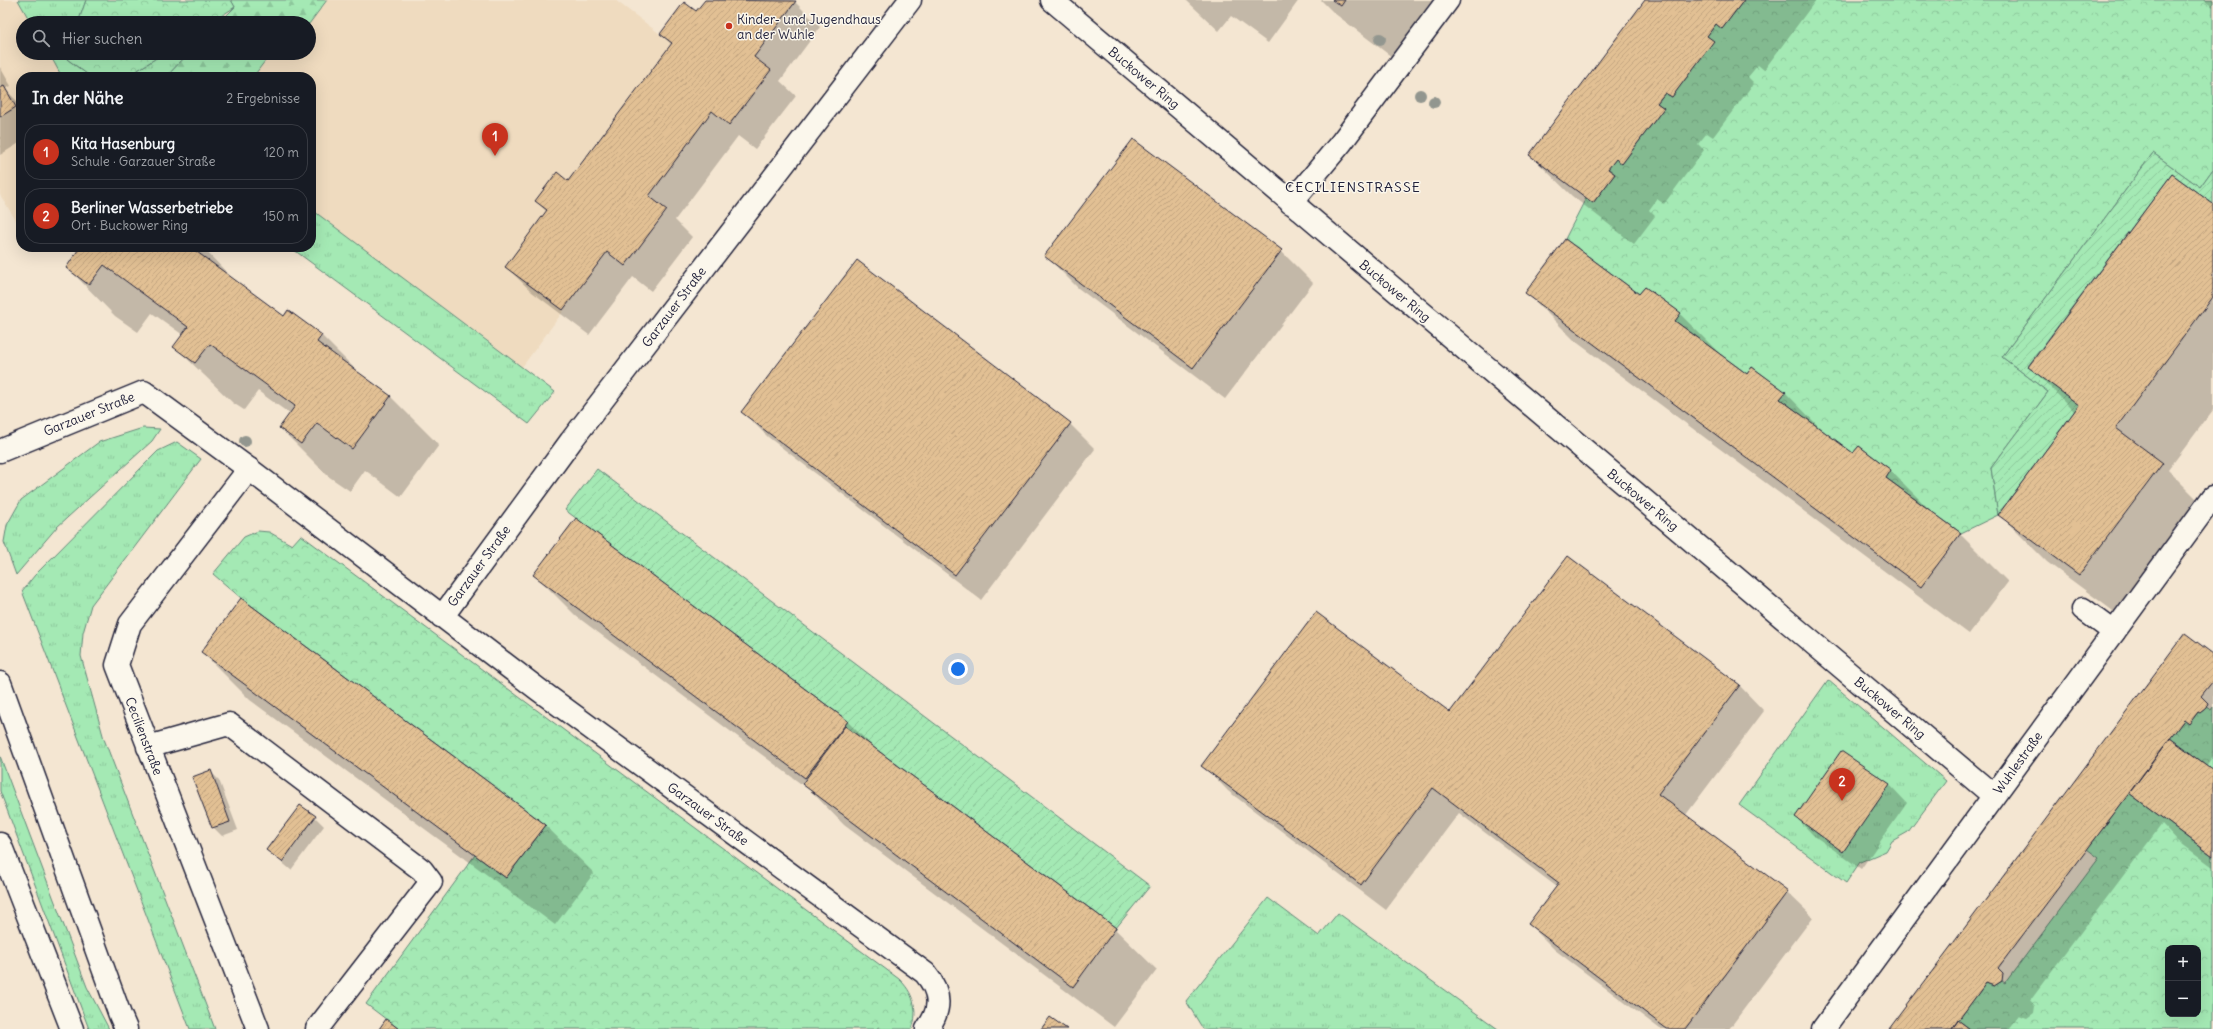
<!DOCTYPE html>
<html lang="de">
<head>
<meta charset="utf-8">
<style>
	body { margin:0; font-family:Delius,sans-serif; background:#242831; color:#f1f3f6 }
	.controls { position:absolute; right:12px; bottom:12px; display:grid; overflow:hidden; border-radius:8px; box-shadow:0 4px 16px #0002 }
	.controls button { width:36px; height:36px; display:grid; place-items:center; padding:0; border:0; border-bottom:1px solid #363941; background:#171b24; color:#f1f3f6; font:20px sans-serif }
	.you { position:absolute; left:958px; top:669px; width:14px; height:14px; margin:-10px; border:3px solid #fff; border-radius:50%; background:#1a73e8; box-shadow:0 0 0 6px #1a73e833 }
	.badge { display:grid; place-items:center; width:26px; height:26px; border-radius:50%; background:#c8321e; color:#fff; font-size:13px; font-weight:700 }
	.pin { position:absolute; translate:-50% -33px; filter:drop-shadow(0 1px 2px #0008) }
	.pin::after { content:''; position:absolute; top:21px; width:14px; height:12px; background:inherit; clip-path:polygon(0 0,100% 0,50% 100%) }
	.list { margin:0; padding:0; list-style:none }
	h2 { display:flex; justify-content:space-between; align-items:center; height:52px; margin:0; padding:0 16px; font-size:17px }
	h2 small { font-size:13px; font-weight:400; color:#9ea1a6 }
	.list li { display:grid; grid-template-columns:26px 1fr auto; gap:12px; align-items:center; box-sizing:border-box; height:56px; margin:0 8px 8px; padding:0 8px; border:1px solid #363941; border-radius:16px }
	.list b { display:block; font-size:15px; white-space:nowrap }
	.list p { margin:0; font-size:13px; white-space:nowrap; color:#9ea1a6 }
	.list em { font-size:13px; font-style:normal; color:#9ea1a6 }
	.icon { flex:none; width:22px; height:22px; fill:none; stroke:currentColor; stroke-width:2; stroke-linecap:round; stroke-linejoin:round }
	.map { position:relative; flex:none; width:2213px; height:1029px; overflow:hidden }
	.search { position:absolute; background:#171b24; box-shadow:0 4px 16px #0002; left:16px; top:16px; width:300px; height:44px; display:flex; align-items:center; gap:10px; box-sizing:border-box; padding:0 14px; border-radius:22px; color:#9ea1a6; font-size:15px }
	.panel { position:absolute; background:#171b24; box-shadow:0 4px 16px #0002; left:16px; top:72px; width:300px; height:180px; border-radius:16px }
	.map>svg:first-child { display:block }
	.built { fill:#efdbbf }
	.grass { fill:url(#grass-tufts); stroke:#638678 }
	.forest { fill:url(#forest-firs); stroke:#638678 }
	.park { fill:url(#park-crowns); stroke:#638678; fill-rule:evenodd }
	.garden { fill:url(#garden-furrows); stroke:#638678 }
	.shadow { fill:#0003 }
	.building { fill:url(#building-hatch); stroke:#22223b }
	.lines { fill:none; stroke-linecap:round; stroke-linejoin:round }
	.service-casing { stroke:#22223b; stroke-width:25 }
	.minor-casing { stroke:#22223b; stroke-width:25 }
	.tertiary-casing { stroke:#22223b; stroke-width:25 }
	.service { stroke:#fbf7ec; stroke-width:22 }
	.minor { stroke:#fbf7ec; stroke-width:22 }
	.tertiary { stroke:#fbf7ec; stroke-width:22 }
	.tree { fill:#92968f }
	.poi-dot { fill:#c8321e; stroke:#fbf7ec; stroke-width:1.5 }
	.labels { text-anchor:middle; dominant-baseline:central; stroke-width:3; stroke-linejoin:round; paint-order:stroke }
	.poi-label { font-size:13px; fill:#22223b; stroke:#fbf7ec; text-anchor:start }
	.street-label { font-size:13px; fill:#22223b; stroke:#fbf7ec }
	.neighbourhood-label { font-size:14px; letter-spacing:1px; fill:#22223b; stroke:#fbf7ec }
</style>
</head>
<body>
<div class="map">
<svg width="2213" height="1029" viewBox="0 0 2213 1029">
	<defs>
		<pattern id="grass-tufts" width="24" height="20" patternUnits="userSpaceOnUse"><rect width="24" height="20" fill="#a4e9b4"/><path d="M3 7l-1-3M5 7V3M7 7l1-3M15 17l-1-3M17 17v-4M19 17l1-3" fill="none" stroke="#8dc89c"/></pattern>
		<pattern id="forest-firs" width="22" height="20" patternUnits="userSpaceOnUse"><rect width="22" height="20" fill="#a4e9b4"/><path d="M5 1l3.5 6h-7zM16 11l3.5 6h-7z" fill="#8dc89c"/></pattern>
		<pattern id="park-crowns" width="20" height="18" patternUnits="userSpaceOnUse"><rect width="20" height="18" fill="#a4e9b4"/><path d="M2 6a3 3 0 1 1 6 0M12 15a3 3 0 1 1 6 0" fill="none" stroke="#8dc89c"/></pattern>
		<pattern id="garden-furrows" width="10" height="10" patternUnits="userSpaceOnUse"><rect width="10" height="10" fill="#a4e9b4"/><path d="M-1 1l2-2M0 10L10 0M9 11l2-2" fill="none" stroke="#8dc89c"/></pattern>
		<pattern id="building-hatch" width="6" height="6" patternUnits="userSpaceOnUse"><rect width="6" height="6" fill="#e2c094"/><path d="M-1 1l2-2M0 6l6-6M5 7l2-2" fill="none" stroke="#c2a580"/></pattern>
	</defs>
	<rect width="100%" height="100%" fill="#f4e6d2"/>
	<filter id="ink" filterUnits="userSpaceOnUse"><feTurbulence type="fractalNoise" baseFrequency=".025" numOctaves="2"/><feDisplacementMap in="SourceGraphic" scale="8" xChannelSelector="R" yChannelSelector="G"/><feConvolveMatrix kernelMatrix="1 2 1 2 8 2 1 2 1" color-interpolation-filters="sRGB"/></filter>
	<g filter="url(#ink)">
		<path class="built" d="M0,0H18L31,23H23V53H49L62,77H21V215L17,222L0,195Z
			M327,0H615L672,43L649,196L667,210L625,266L607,252L522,367L311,209V77H253L271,53H309V24Z"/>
		<path class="grass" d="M18,0H86L78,23H31Z
			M49,53H69L67,59L91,77H62Z
			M164,53H189L166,77H127Z
			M311,209L555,392L529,424L290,247H311Z
			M143,428L160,429L152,441L57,527L16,575L4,542L7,525L21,500L99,442Z
			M177,442L201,459L91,605L83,633L81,656L104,739L215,1029H190L22,591L35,575L158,451Z
			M1828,680L1946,781L1908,832L1892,841L1886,851L1860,862L1846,883L1739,805Z
			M0,756L87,987L109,1029H89L0,791Z
			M1268,898L1319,936L1338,913L1498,1029H1203L1186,1001Z"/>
		<path class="forest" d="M231,0H327L309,24L219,23L235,7Z
			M189,53H271L253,77H166Z"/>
		<path class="park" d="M86,0H231L235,7L210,23H78Z
			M1744,0H2213V169L2200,187L2153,153L2002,357L2048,392L1991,468L1998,515L1961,533L1886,478L1891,470L1859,446L1853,453L1780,399L1785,392L1752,367L1747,374L1675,321L1680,313L1645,287L1639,294L1565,239L1586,198L1593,203L1615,174L1608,168L1616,159L1622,164L1664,108L1657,103L1665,93L1672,97L1713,41L1707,36L1716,24L1722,29Z
			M69,53H164L127,77H91L67,59Z
			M258,531L269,532L292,545L301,535L899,979C913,992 919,1010 912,1029H882L878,1027L877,1029H399L366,1004L475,855L506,878L546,825L241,598L213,574L244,537Z
			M2206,707L2211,710L2213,707V770L2170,738L2184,720L2189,724L2198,712L2203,711Z
			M2129,793L2213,856V1029H1970L1958,1020L1986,983L1994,986L2002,981L2005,983L2099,858L2087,849ZM2168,948H2198V1014H2168Z"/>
		<path class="garden" d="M2153,153L2200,187L2213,169V204L2172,174L2028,366L2079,405L1998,515L1991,468L2048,392L2002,357Z
			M597,469L1150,886L1116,928L845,726L848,721L565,510Z"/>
		<path class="shadow" d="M706,0H793L820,27L780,81L796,96L755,149L738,136L675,220L692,237L651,291L633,277L589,335L532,292L506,267L547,212L536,201L569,182L672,45L661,34L697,13Z
			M1186,0H1299L1268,43L1231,16L1219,31Z
			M1321,0H1434L1392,57L1334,13Z
			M1646,0H1816L1764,70L1758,65L1748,77L1754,83L1713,137L1707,133L1698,144L1704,150L1664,204L1657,199L1649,210L1655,216L1634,244L1572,196L1530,155Z
			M2203,0H2213V7Z
			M0,67L11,86L5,89L21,105V142L0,155Z
			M1134,140L1281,251L1313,283L1225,399L1078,288L1046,256Z
			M2213,206V410L2168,470L2210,512L2128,622L2047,562L1999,514L2075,412L2029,366Z
			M73,247H202L237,283L284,317L321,335L361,375L391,397L439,445L401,497L365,470L350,491L328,476L280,428L290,414L258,391L244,410L233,403L175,347L183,335L152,313L138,332L115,316L67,267L78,252Z
			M1527,293L1640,295L1680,314L1724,358L1747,375L1785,392L1828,436L1854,454L1859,448L1891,471L1935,515L1960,534L2008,582L1969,634L1575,341Z
			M743,412L1070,424L1095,449L981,600L768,437Z
			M576,520L848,722L877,751L1115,929L1157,970L1114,1027L844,825L812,792L576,616L535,575Z
			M202,652L545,825L594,873L555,925L250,700Z
			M2213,655V756L2206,766L2213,771V867L2178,841L2162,824L2030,1000L2035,1006L2034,1013L2027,1018L2019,1015L2008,1029H1890Z
			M1739,685L1764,711L1685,816L1787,892L1813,917L1729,1029H1660L1555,950L1529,924L1557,887L1459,813L1386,910L1228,791L1203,765L1451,714Z
			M1841,752L1890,785L1907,803L1861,869L1813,835L1796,817Z
			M210,771L219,780L238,830L222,836L213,827Z
			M315,817L324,826L291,870L267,850Z"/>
		<path class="building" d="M705,0L796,1L754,57L771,70L729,125L712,111L649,196L667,210L625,266L607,252L563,310L505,267L547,210L535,201L557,172L568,181L672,43L660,34L684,2L696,11Z
			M1332,0H1345L1341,6Z
			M1645,0H1744L1722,29L1716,24L1707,36L1714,41L1672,97L1665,93L1657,103L1664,108L1622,164L1616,159L1608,169L1615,174L1593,203L1529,155Z
			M4,86L16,107L0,117V88Z
			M1133,139L1282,250L1193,368L1044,256Z
			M2172,174L2213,204V297L2116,428L2163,463L2079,575L1998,515L2079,405L2028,367Z
			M1565,239L1639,294L1645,287L1681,313L1675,321L1747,374L1752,367L1786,392L1780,399L1853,453L1859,446L1891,470L1886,478L1961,533L1921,587L1525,293Z
			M80,247H194L193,249L284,316L288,310L322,335L317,342L391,396L352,449L317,423L301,444L279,428L295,406L210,344L195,363L173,347L188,327L104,265L89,285L66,268Z
			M857,260L1071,423L955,575L741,412Z
			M576,518L848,721L805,778L533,575Z
			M1568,556L1740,685L1658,794L1788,891L1685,1029H1667L1528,924L1559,883L1433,788L1361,885L1201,766L1316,612L1450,712Z
			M241,598L546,825L506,878L201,652Z
			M2185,633L2213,654V681L2201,696L2208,703L2206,708L2200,713L2198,712L2189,724L2184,720L2101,831L1998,968L2003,973L2002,981L1994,986L1986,983L1952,1029H1889Z
			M845,726L1116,928L1073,987L802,784Z
			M2170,738L2213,770V856L2129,793Z
			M1841,751L1890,784L1843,852L1795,817Z
			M211,770L230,822L212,828L192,777Z
			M300,805L316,816L282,862L266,850Z
			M1050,1017L1067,1029H1041Z
			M386,1019L399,1029H379Z
			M1958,1020L1970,1029H1952Z"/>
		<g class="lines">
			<defs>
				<path id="service" d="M249,469L130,624L117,665L258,1029
					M2083,609L2114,632
					M148,747L229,724L422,870L431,882L317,1029"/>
				<path id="minor" d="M1052,0L1994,796
					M1291,203L1341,143L1448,0
					M0,451L144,392L249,469L539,690L925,973C941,992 942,1009 927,1029
					M442,617L571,441L910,0
					M1823,1029L2213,497"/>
				<path id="tertiary" d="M0,683L120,1015L126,1029
					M0,844L72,1029"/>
			</defs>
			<use href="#service" class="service-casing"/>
			<use href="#minor" class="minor-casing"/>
			<use href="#tertiary" class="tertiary-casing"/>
			<use href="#service" class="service"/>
			<use href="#minor" class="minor"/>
			<use href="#tertiary" class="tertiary"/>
		</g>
		<g class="tree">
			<circle cx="1380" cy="39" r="6"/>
			<circle cx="1420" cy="95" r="6"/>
			<circle cx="1434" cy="102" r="6"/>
			<circle cx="245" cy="441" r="6"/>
		</g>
	</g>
	<circle class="poi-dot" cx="729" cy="26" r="4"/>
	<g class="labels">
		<g class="poi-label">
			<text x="737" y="19">Kinder- und Jugendhaus<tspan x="737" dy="15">an der Wuhle</tspan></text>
		</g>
		<g class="street-label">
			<text transform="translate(1144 78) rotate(40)">Buckower Ring</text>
			<text transform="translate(1395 291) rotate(40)">Buckower Ring</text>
			<text transform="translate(674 307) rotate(-53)">Garzauer Straße</text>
			<text transform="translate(89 414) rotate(-22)">Garzauer Straße</text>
			<text transform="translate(1643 500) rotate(40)">Buckower Ring</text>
			<text transform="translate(479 566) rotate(-54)">Garzauer Straße</text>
			<text transform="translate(1890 708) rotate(40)">Buckower Ring</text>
			<text transform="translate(144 736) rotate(69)">Cecilienstraße</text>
			<text transform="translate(2018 763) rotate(-54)">Wuhlestraße</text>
			<text transform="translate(708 814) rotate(36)">Garzauer Straße</text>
		</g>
		<g class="neighbourhood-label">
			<text x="1353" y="187">CECILIENSTRASSE</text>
		</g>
	</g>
</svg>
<div class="controls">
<button>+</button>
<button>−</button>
</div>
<div class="you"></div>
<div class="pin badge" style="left:495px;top:156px">1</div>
<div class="pin badge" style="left:1842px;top:801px">2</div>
<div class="search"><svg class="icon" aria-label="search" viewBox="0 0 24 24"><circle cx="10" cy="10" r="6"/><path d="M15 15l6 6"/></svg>Hier suchen</div>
<section class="panel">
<h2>In der Nähe<small>2 Ergebnisse</small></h2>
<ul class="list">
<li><span class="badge">1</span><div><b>Kita Hasenburg</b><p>Schule · Garzauer Straße</p></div><em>120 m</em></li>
<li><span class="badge">2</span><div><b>Berliner Wasserbetriebe</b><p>Ort · Buckower Ring</p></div><em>150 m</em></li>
</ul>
</section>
</div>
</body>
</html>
